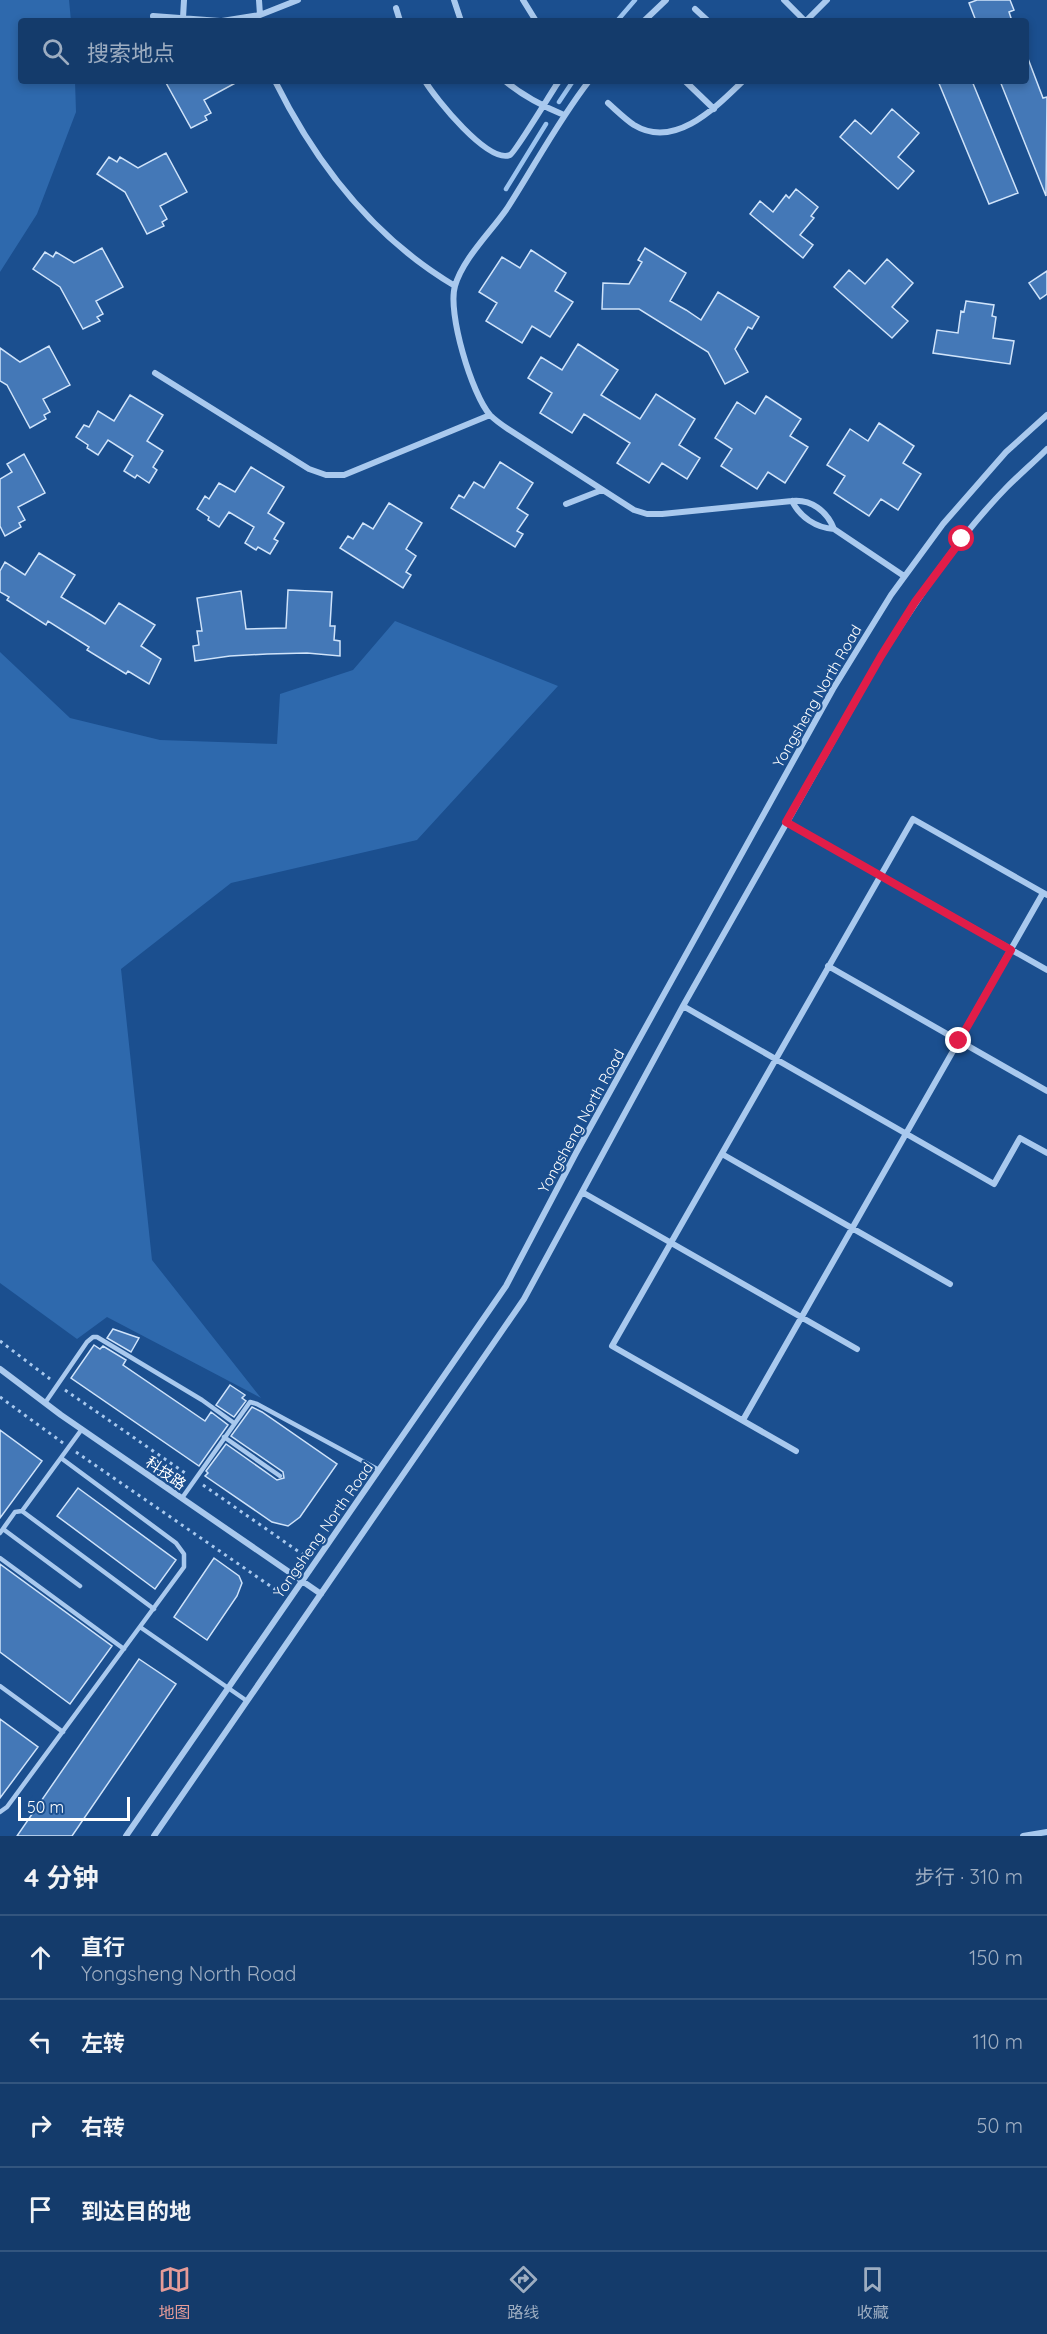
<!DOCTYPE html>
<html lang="zh">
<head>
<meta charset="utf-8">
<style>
	body { margin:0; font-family:Quicksand,"Noto Sans SC",sans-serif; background:#214673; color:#f1f3f6 }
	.scale { position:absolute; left:18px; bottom:15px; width:112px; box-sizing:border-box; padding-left:6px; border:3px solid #fff; border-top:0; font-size:16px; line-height:21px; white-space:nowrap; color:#fff; -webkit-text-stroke:4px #1b4f8f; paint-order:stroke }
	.stop { position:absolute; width:18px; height:18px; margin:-14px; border:4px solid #e11d48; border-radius:50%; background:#fff }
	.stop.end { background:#e11d48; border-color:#fff; box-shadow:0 2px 6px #0008 }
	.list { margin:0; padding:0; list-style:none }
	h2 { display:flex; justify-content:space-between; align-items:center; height:78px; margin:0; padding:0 24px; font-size:26px }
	h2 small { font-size:20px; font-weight:400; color:#9dadc1 }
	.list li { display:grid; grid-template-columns:39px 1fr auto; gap:18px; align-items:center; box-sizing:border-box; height:84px; padding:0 24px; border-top:2px solid #33557e }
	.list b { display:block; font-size:22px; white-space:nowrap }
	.list p { margin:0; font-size:20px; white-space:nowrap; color:#9dadc1 }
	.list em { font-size:20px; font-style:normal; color:#9dadc1 }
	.icon { flex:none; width:33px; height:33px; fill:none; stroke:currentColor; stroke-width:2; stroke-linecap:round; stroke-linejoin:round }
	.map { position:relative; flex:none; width:1047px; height:1836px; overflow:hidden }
	.search { position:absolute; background:#143b6b; box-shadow:0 3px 9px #0003; left:18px; right:18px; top:18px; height:66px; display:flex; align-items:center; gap:15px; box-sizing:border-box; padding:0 21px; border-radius:6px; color:#9dadc1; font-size:22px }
	.sheet { height:414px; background:#143b6b }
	nav { display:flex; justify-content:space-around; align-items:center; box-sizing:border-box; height:84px; border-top:2px solid #33557e; background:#143b6b; font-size:16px; color:#9dadc1 }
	nav a { display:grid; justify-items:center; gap:3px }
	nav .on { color:#e69b98 }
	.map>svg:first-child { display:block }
	.green { fill:#2e69ad }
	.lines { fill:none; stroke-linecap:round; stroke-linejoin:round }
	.stream { stroke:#9cc4f0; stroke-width:4.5 }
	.building { fill:#4478b7; stroke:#cfe3fa; stroke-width:1.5 }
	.path { stroke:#a9c9ee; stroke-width:3; stroke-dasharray:3 4.5; stroke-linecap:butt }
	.lane { stroke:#a9c9ee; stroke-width:4.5 }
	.street { stroke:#a9c9ee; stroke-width:6 }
	.route { stroke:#e11d48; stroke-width:8 }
	.labels { text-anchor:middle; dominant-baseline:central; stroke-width:4.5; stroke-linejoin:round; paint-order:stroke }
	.street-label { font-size:15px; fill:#fff; stroke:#1b4f8f }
</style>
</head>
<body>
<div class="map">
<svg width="1047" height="1836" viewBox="0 0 1047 1836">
	<rect width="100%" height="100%" fill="#1b4f8f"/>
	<path class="green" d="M0,0H69L71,21H21V81H75L76,112L37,214L0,272Z
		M395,621L558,686L417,840L231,883L121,969L152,1260L261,1398L107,1317L77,1339L0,1283V652L70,718L160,740L277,744L280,694L353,670Z"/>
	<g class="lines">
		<path class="stream" d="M617,21L635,0
			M559,102L573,81
			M506,189L546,124"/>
	</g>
	<path class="building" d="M977,0H1010L1014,10L1009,12L1012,21H976L969,3Z
		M1027,56L1043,98L1047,97L1046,196L1000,81H1026Z
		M165,81H239L204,100L211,113L205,116L207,120L191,128Z
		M938,81H972L1018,193L989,204Z
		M892,109L919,133L898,157L914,171L898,189L840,137L855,120L871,134Z
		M166,153L187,192L160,206L167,219L162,222L164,226L147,234L125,192L97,174L109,157L117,162L120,157L138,168Z
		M796,189L818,207L811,216L814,218L800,235L813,245L803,258L750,214L760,201L773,212L786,195L789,198Z
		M102,248L123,287L96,301L103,314L97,317L100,321L83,329L60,287L33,269L45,252L53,257L56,252L74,263Z
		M645,248L686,273L670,301L686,310L701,320L718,292L759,317L752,329L748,327L735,349L748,372L725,384L708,352L639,309H602L603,283L629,284L642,262L638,260Z
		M531,250L566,273L555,291L573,302L550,337L532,326L522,343L486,321L497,303L479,292L502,257L520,268Z
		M887,259L913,283L892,307L908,321L892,338L834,287L849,270L865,284Z
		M1047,271V294L1040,299L1029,283Z
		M966,301L994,305L992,316L996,317L993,338L1014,341L1010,364L933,353L937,330L958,333L961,311L964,312Z
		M578,344L618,370L601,395L640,419L656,394L695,419L679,445L700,458L687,479L662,463L649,483L617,463L630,443L584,414L572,433L540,413L552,393L528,378L541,357L562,370Z
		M49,346L70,385L43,399L50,412L44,415L46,419L30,428L7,385L0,381V348L20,362Z
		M130,395L163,415L147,441L163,451L153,467L157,470L149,483L137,475L135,478L124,471L133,456L108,440L98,455L87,448L88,445L76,437L84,425L89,427L98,411L114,421Z
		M766,396L801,419L790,436L808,447L785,483L768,472L757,489L721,466L732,449L715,438L737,402L755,414Z
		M879,423L914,446L903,463L921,474L898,510L881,499L869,516L834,493L845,476L827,465L850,429L868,441Z
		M24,454L45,493L18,507L25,520L19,523L21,527L5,536L0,526V479L12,472L7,464Z
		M500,462L533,483L517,508L528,515L517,531L523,534L515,547L451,508L459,495L464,498L474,482L484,488Z
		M251,467L284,487L268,513L284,523L274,539L278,541L270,554L258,547L256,550L245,543L254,527L229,512L219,527L208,520L209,517L197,509L205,496L209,499L219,483L235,492Z
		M389,503L422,523L406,549L416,556L406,572L411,575L403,588L340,548L348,536L353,539L363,523L373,529Z
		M39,553L75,575L61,597L91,615L105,624L119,603L155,625L141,646L161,659L149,684L128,671L126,674L87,650L89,647L48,621L46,625L7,600L9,597L0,592V571L5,562L25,575Z
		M288,590L332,592L330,626H335L334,640L340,641V656L307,653L267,654L230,656L195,661L193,646L199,645L197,631H202L197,598L241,591L246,629L286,628Z
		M113,1329L139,1338L131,1352L107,1338Z
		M94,1345L100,1349L103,1346L126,1360L123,1365L205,1421L211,1412L228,1425L199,1466L71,1378Z
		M230,1385L245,1395L242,1398L246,1401L234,1417L216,1405Z
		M252,1407L262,1412L337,1464L300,1517L288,1526L272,1522L205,1476L208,1473L206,1471L226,1444L277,1480L284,1478L283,1472L231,1436Z
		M0,1430L42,1461L0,1518Z
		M78,1488L176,1560L155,1589L57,1516Z
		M214,1558L239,1576L242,1583L237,1596L207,1640L174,1617Z
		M0,1564L112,1646L70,1704L0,1652Z
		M139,1659L176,1684L72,1836H17Z
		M0,1719L38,1747L0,1798Z"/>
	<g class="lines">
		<path class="path" d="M0,1341L50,1379
			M65,1390L188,1475
			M0,1397L63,1443
			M76,1452L282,1594
			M203,1485L305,1556"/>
		<path class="lane" d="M45,1403L87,1342L93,1337H97L202,1400L234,1423
			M224,1437L280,1476
			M182,1498L250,1402L257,1404L379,1470
			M22,1511L82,1429
			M3,1529L80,1586
			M0,1533L15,1512L22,1511L154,1609
			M0,1558L124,1649
			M140,1627L247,1701
			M0,1686L63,1732
			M0,1812L7,1807L184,1567V1554L176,1543L61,1458"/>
		<path class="street" d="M259,0L260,15
			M454,0L461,21
			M523,0L536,21
			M784,0L805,21
			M396,8L400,21
			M695,9L708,21
			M153,16L220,21
			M183,18L184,0
			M222,21L260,15L298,0
			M644,21L666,0
			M806,21L827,0
			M275,81C316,164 374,238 455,286
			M425,81C435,98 488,164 510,155C515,153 552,91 559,81
			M505,81C523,96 542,106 564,115
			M589,81C558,121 535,165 508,207C492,231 463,258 455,286C447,312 472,395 490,415C495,420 502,425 508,429L634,510L647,514H662L792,501C811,499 827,511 834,529C816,528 800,517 792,501
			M685,81L714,109
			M608,103C616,110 625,119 634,125C675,150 716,107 743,81
			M155,373L309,469L326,475H344L490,415
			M566,504L602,490
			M834,529L904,576
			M786,822L1047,970
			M828,966L1047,1091
			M683,1006L994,1184L1020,1138L1047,1153
			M722,1154L950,1284
			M582,1192L857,1349
			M0,1369L61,1415L321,1594
			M743,1420L1043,893
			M796,1451L612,1346L913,819L1047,895
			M126,1836L506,1286L576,1153L833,689L891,595L943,524L1006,452L1047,415
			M154,1836L524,1299L683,1006L881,656C919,597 958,537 1007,487C1020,474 1034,462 1047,449
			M1023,1836L1047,1832"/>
	</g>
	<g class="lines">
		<path class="route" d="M959,1041L1011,950L786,822L881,656L915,602L962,539"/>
	</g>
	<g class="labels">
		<g class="street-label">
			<text transform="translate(817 696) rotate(-60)">Yongsheng North Road</text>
			<text transform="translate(581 1121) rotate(-61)">Yongsheng North Road</text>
			<text transform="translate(166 1473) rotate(35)">科技路</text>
			<text transform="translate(323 1530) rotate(-55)">Yongsheng North Road</text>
		</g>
	</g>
</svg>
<div class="scale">50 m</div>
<div class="stop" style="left:962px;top:539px"></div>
<div class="stop end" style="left:959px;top:1041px"></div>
<div class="search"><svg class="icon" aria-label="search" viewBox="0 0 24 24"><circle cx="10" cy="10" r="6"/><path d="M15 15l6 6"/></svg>搜索地点</div>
</div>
<section class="sheet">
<h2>4 分钟<small>步行 · 310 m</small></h2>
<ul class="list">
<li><svg class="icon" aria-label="ahead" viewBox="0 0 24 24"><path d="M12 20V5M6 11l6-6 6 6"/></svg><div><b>直行</b><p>Yongsheng North Road</p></div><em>150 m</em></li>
<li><svg class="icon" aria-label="left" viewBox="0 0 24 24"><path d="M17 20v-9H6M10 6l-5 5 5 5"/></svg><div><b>左转</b></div><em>110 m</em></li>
<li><svg class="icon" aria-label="right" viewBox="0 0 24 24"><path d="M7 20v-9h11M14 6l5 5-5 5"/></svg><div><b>右转</b></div><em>50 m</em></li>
<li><svg class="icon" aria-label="arrive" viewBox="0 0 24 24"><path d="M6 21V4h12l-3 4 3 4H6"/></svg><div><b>到达目的地</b></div></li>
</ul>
</section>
<nav>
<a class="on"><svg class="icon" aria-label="map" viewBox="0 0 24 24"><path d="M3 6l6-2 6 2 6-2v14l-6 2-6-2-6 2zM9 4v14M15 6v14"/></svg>地图</a>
<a><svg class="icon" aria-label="directions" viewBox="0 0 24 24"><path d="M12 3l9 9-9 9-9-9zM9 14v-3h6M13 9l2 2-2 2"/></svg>路线</a>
<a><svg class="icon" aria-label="saved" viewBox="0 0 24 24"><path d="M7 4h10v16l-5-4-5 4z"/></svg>收藏</a>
</nav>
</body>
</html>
